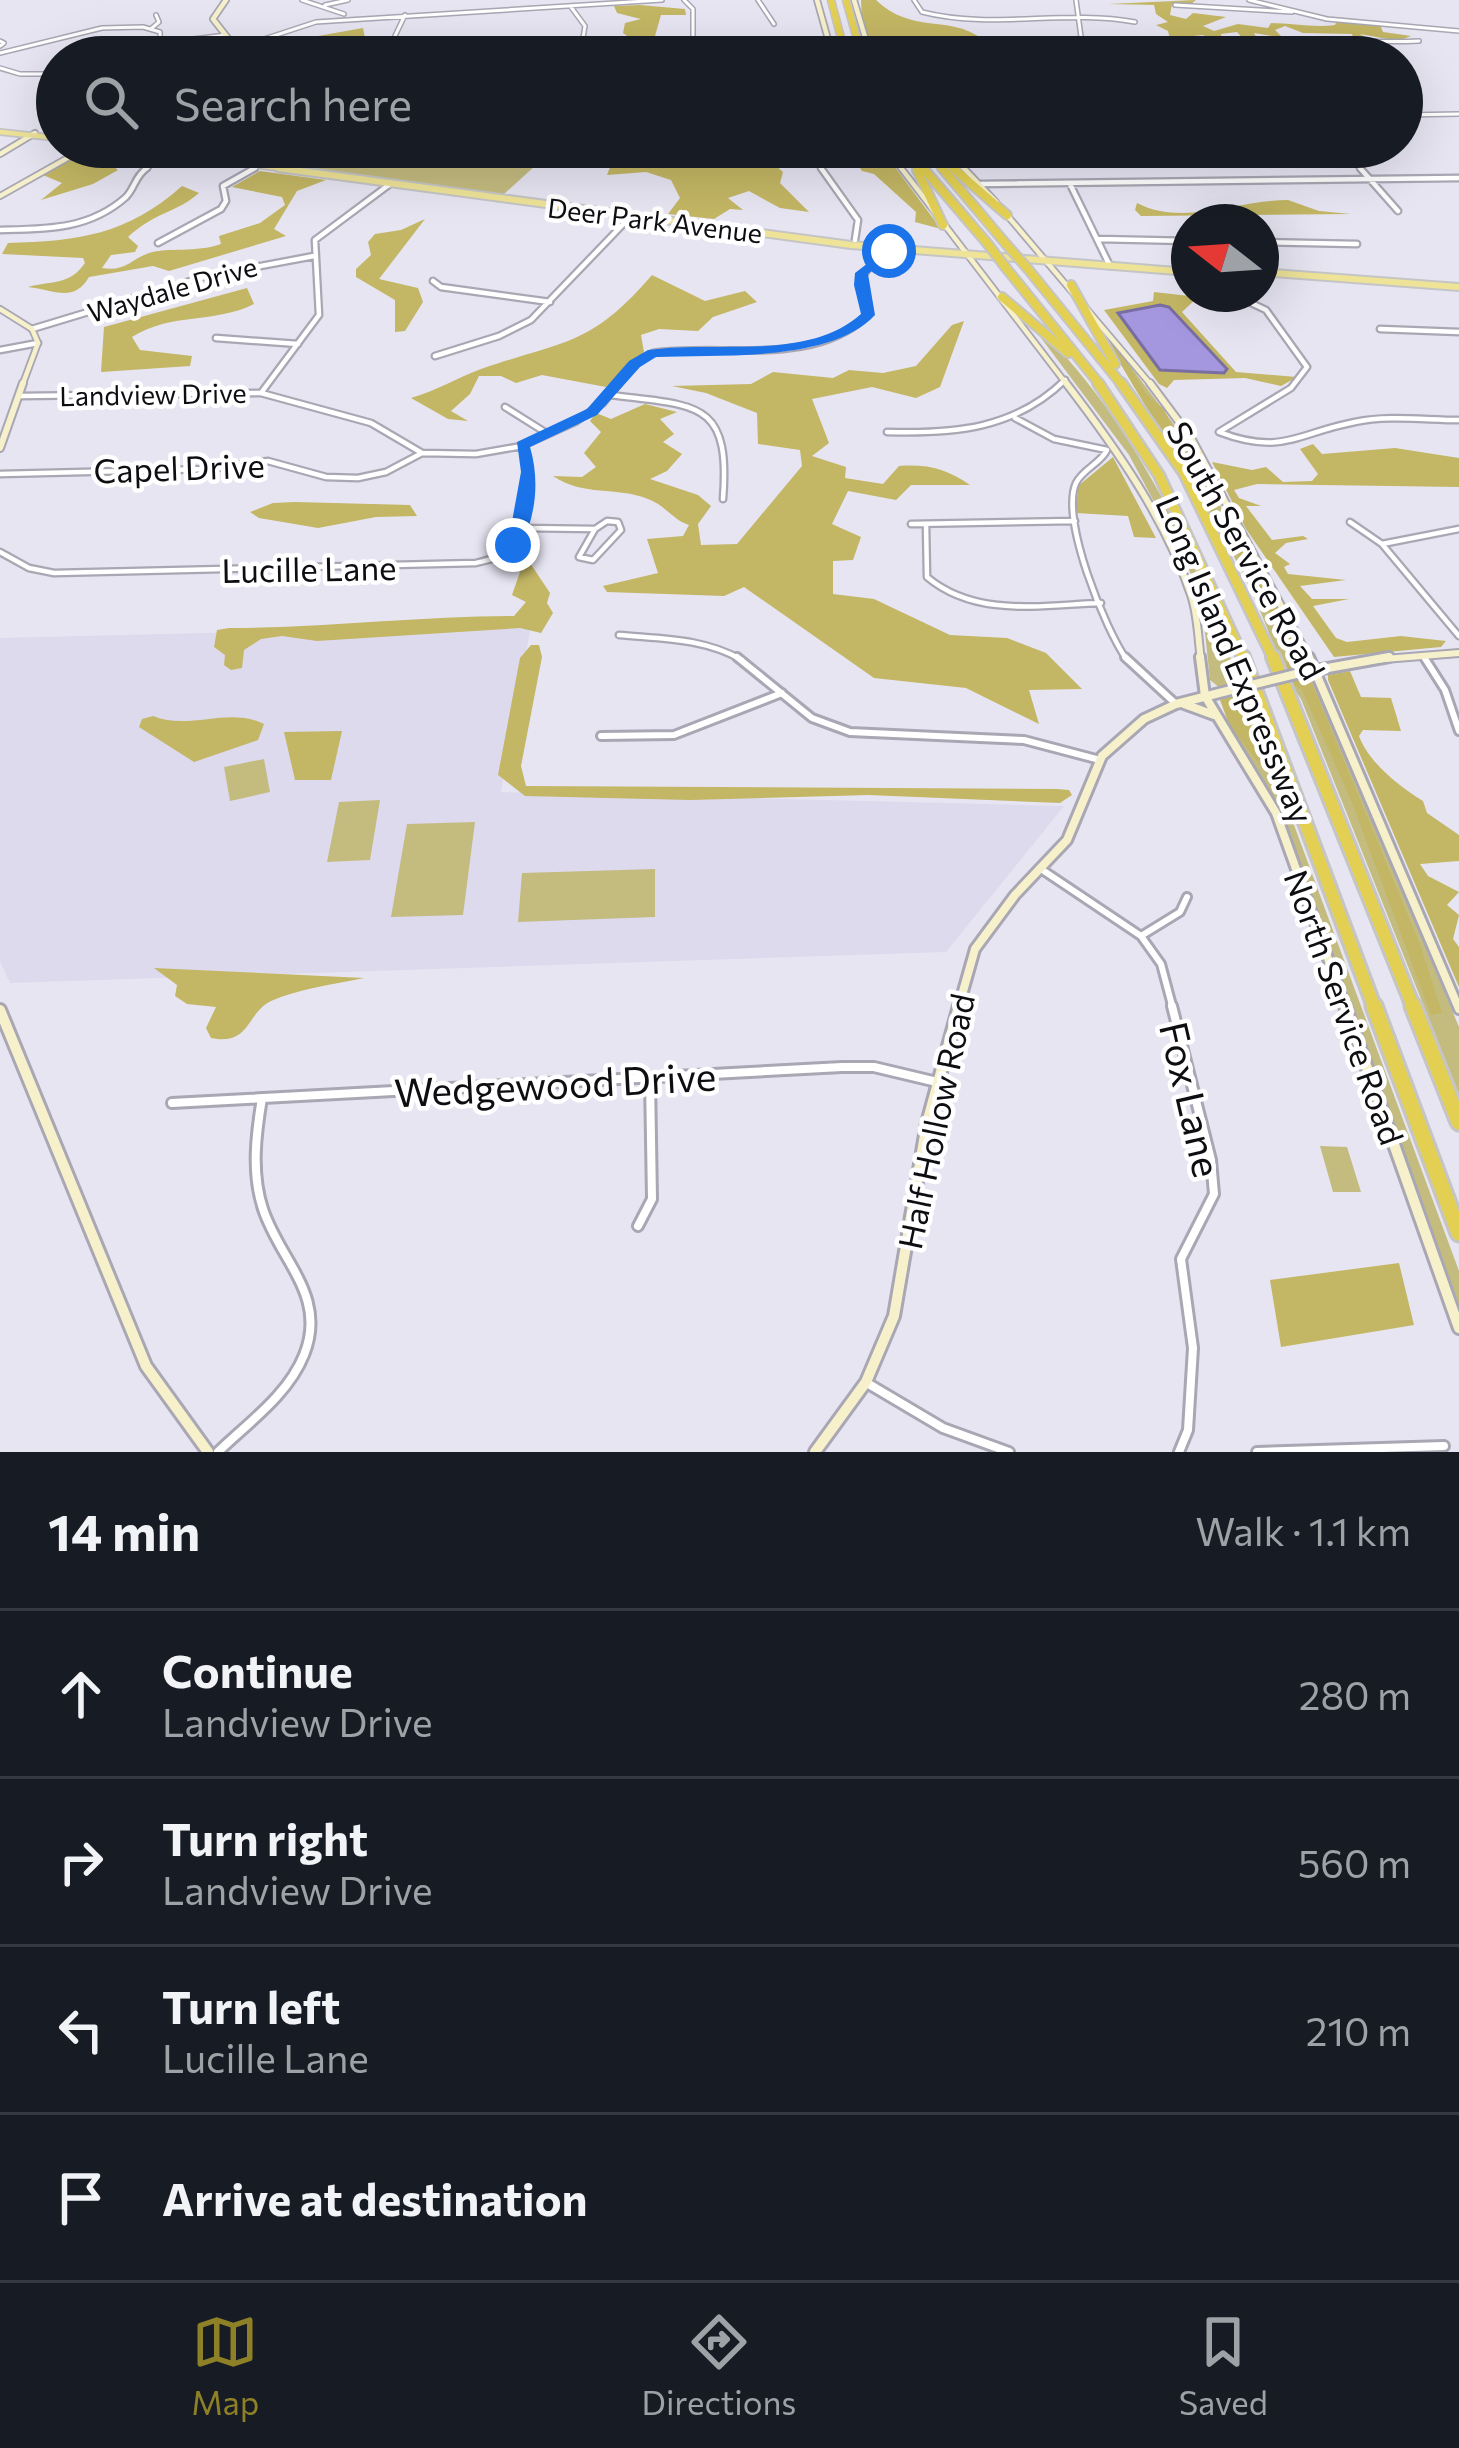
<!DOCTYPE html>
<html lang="en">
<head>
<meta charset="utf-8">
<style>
	body { margin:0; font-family:Commissioner,sans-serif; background:#20242c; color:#f1f3f6 }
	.compass { position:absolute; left:1171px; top:204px; width:108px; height:108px; border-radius:50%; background:#171b24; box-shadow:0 12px 48px #0002; rotate:287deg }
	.stop { position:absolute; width:36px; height:36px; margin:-27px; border:9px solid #1a73e8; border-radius:50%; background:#fff }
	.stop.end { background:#1a73e8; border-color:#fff; box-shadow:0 3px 12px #0008 }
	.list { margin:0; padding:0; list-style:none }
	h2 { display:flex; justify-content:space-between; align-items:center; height:156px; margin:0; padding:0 48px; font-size:51px }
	h2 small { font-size:39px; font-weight:400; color:#9ea1a6 }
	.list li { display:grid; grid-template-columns:78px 1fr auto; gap:36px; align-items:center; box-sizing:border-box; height:168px; padding:0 48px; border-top:3px solid #363941 }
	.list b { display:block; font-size:45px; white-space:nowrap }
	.list p { margin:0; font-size:39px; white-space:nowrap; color:#9ea1a6 }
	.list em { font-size:39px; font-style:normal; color:#9ea1a6 }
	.icon { flex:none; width:66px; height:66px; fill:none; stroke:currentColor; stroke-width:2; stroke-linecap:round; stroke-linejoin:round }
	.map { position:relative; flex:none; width:1459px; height:1452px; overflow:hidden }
	.search { position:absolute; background:#171b24; box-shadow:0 12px 48px #0002; left:36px; right:36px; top:36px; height:132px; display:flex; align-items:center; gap:30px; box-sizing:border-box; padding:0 42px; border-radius:66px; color:#9ea1a6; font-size:45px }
	.sheet { height:828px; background:#171b24 }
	nav { display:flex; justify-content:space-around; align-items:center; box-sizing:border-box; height:168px; border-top:3px solid #363941; background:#171b24; font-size:33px; color:#9ea1a6 }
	nav a { display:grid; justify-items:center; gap:6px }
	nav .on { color:#8d8027 }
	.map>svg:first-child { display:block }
	.built { fill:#dddaee }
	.green { fill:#c4bb7f }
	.forest { fill:#c3b664; fill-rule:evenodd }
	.water { fill:#a597df; stroke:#786ea1; stroke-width:3 }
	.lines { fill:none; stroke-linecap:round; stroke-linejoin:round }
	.street-far3-casing { stroke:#a8a7b3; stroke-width:6 }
	.street-far2-casing { stroke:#a8a7b3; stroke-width:9 }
	.street-far1-casing { stroke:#a8a7b3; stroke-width:12 }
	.street-casing { stroke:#a8a7b3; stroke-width:14 }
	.secondary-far3-casing { stroke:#a8a7b3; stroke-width:8 }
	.secondary-far2-casing { stroke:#a8a7b3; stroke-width:10 }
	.secondary-far1-casing { stroke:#a8a7b3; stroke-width:14 }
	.secondary-casing { stroke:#a8a7b3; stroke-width:16 }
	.primary-far1-casing { stroke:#c5c5c6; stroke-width:8 }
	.primary-casing { stroke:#c5c5c6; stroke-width:10 }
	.highway-far4-casing { stroke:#c5c5c6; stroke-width:9 }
	.highway-far3-casing { stroke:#c5c5c6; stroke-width:12 }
	.highway-far2-casing { stroke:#c5c5c6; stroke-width:14 }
	.highway-far1-casing { stroke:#c5c5c6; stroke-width:18 }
	.highway-casing { stroke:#c5c5c6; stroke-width:21 }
	.street-far3 { stroke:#fff; stroke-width:3 }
	.street-far2 { stroke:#fff; stroke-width:4.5 }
	.street-far1 { stroke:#fff; stroke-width:6 }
	.street { stroke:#fff; stroke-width:8 }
	.secondary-far3 { stroke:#f7f1cb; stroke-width:4.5 }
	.secondary-far2 { stroke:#f7f1cb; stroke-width:6 }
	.secondary-far1 { stroke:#f7f1cb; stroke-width:8 }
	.secondary { stroke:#f7f1cb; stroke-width:10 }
	.primary-far1 { stroke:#eee397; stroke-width:4.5 }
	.primary { stroke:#eee397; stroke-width:6 }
	.highway-far4 { stroke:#e3d052; stroke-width:6 }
	.highway-far3 { stroke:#e3d052; stroke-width:8 }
	.highway-far2 { stroke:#e3d052; stroke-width:9 }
	.highway-far1 { stroke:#e3d052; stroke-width:12 }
	.highway { stroke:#e3d052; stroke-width:15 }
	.secondary-bridge-casing { stroke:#a8a7b3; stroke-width:14; stroke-linecap:butt }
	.highway-bridge-casing { stroke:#c5c5c6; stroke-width:12; stroke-linecap:butt }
	.secondary-bridge { stroke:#f7f1cb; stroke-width:8 }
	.highway-bridge { stroke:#e3d052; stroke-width:8 }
	.route { fill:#1a73e8 }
	.labels { text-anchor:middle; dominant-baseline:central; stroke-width:9; stroke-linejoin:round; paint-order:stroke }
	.far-street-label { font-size:27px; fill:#0e0d11; stroke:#fff }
	.street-label { font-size:33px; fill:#0e0d11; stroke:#fff }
	.near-street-label { font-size:39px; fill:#0e0d11; stroke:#fff }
</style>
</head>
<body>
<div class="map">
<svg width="1459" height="1452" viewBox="0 0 1459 1452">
	<rect width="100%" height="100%" fill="#e7e5f2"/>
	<path class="built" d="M531,625L501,792L1064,806L946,952L10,983L0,961V638Z"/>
	<path class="green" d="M307,147H411L536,165L504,194L283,164Z
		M1026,318C1106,385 1173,508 1213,605C1223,631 1227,659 1243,683L1220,688L1210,680L1201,594L1166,524L1129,455Z
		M1096,320L1190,446L1236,536L1280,606L1306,667L1285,673L1257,603L1206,500Z
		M1306,676L1314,680L1459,1027V1094L1301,699L1289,681Z
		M1250,706L1459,1271V1305L1284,817L1230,727L1268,773Z
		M264,759L270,792L230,801L224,767Z
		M380,800L370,860L327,862L339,802Z
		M475,822L463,915L391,917L407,824Z
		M655,869V917L518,922L522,873Z
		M1320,1146L1347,1147L1361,1192H1333Z"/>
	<path class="forest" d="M861,0H876C911,34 949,15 981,38L962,48L972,57H876L862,22Z
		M1196,0L1190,5L1172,4L1170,15L1186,19L1193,13L1226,17L1203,26L1214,31L1238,24L1268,28L1271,23C1292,23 1314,28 1335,25L1337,20L1380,25L1383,32L1411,36L1398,41L1360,34L1376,44L1355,43L1352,34L1303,33L1285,26L1275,30L1283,38L1254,33L1259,42L1245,41L1237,32L1221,34L1222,41L1202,35L1170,39L1168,31L1156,25L1168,22L1156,14L1154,5L1108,4Z
		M640,5L685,9L686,15H661L649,57H601L628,55L634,41L623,33L625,23L641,19L617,13L614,6Z
		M363,28L367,48L390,57L282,53L318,36Z
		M96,147L158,155L124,154L108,162L118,170L93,184L41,200L62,183L43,175Z
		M642,147C685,155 730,145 775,150L767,158L783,172L780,183L809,212L780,208L749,191L728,198L743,210L730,209L714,219L668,214L680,198L671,180L646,172L607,175L612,162L632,158Z
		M846,147H880L941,229L915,222L916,212L874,174L862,171Z
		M260,171L326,180L297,191L274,229L286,236L169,271L153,266L89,277C74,303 54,290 28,287C53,280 69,286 85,263L83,258L2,254L8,243C78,241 127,235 182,186L199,193C178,212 155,212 128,237L138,246L135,252L111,255L102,268C125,272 130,260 149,253C168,247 196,253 221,244L219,236L260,223L285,205L282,197L232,187Z
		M1288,200L1319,211L1351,214L1141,216L1135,210L1137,203C1183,227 1239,200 1288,200Z
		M425,219L379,279L418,288L423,302L405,331L395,332V300L356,277V269L371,255L368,242L375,234L401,230Z
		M652,275L705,301L745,291L757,302L713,317L698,331L659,329L641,335L644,352L606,387L542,375L516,383L501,376H479L470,394L451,411L468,421L448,419L411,398C436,391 457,378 481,369C565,340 590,347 652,275Z
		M247,288L254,304C214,324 172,312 132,337L140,350L192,356L190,366L101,372L104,327Z
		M1154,292L1198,297L1182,312L1236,372L1297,377L1281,386L1245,378L1174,380L1167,388L1159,384L1104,310L1153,301ZM1168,307L1226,370H1160L1118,314Z
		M964,321L940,387L916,398L872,387L812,399L829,443L812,456L846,467L845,478L883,484L899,466C929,464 946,469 970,485H911L896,500L848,491L832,524L861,537L853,560L833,561V594L874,599L950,635L1007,638L1046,653L1082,689L1029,690L1039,724L966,688L874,678L744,587L724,596L607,592L603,586L658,573L647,539L683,536L689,525C673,520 665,505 648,499C616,486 584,497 553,476L582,477L596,467L584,453L601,432L590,421L596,413L611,419L645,404L677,412L660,419L674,434L663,442L682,454L667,471L650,479L698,495L711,506L698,524L701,545L737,544L802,466L800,450L758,444L757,413L706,393L672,386L751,384L773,372L833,378L849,370L883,373L916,366L952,325Z
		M1116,344L1146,394L1163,408L1211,503L1278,605L1306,667L1287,672V652L1242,558L1232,551C1195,480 1148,415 1110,345Z
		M1313,444L1322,454L1395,448L1459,458V487L1257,484L1234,490L1239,498L1261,506H1246L1272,540L1303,536L1308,539L1286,543L1275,553L1290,564L1284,567L1288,574L1346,580L1300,586L1312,599H1349L1313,606L1336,638L1347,642L1401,636L1446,641L1441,647L1334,657L1246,529L1212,462L1252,470L1266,467L1283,482L1312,481L1318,474L1300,449Z
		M1113,457L1156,538L1134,537L1128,516L1076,513L1078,486Z
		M295,502L410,505L417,516L376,517L318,528L259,518L250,512L273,503Z
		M514,555L528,560L550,593L547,603L553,613L541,633L520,628L317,641L282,636L261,639L244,650L242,668L231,670L224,665L225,655L214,647L217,630L229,628C325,628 419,616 514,616L526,602L512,595L520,572L507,560Z
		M531,645H539L542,657L521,766L526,786L1057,789L1069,790L1072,795L1060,803L869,795L690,800L525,796L498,775L520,658Z
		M1350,671L1361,697L1391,698L1401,731L1363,730L1359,736C1369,763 1399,786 1423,801L1427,813L1459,835V861L1420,864L1428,876L1459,892L1447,905L1459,915L1453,939L1459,947V987L1328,680V675Z
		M1298,678L1310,679L1421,947L1442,1013L1431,1015L1351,800L1302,690L1289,681Z
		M1246,691L1269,776L1230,727L1220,700Z
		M153,716C190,731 228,706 264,724L258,740L194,762L139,727L142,719Z
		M342,731L331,780H295L284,732Z
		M154,968L364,978C335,984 298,989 271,1001C246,1013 251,1046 211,1038L206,1028L216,1007L187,1004L175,996L177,985Z
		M1399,1263L1414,1325L1281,1347L1270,1280Z"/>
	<path class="water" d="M1160,305L1169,307L1227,369L1224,373L1160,370L1118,313Z"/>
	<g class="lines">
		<defs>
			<path id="street-far3" d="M302,0L344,14
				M684,0L693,9V57
				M758,0L774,24
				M914,0L922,12C993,30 1064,9 1135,22
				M1249,0L1327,19L1459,31
				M325,5L348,0
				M1175,5L1292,12
				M405,15L394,38L422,57
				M152,28L159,22L156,15
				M0,41L4,43L0,46
				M160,43L226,35
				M1355,44V57
				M510,45L564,46
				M0,53L102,28L143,27L160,32L161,57
				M245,57L258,41L316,22L662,0
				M544,57L583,38L585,26L571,7
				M1023,57L1064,52L1082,44L1076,0
				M1193,57C1265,29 1344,45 1419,41
				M0,68L20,74H57
				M1402,115L1459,114
				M570,147V158
				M806,147L823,171
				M1342,147L1363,171
				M950,153L981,147
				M214,156L228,147
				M143,171L169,153
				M250,171L256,167"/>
			<path id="street-far2" d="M821,168L858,220L855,240
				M1360,168L1398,211
				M981,184L1459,178
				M1070,184L1110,266
				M0,230C46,229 89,230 126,197C135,188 135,176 147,168
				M1098,239L1189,241
				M1261,242L1357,244
				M158,243L221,209L226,201L223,186L255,168
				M433,281L441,287L550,302
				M1249,302L1266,310L1307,367L1291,388L1219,432C1282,456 1297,433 1355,422C1388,415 1426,420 1459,420
				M32,329L207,276L314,256
				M1380,329L1459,332
				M216,338L298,344
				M0,350L38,343
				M435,356L499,336L531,320L631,216
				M261,393L319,315L315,240L390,184
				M610,395C696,406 731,399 723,499
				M21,396L261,393L371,423L422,453L476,454L522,446L575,422L603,403L635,364L653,353C723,343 813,368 868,315C857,275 859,275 890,249
				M505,407L548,434
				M1015,418L1054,439L1107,450C1101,463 1083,469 1076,483C1060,519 1105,629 1127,660
				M887,432C955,434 1015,429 1065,380
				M0,474L210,469L268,461L326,477L358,478L386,472L422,453
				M607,521L618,522L621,530L593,560L579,557L595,529Z
				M1350,522L1382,544L1459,636
				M911,524L1075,521
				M926,524L927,577C976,618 1041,605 1101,603
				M521,528L595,529
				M1382,544L1459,529
				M0,552L29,568L54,573L476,563C488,560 502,557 511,548C533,527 532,472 522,446
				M619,635C662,639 704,638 742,660
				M1423,656L1426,660"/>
			<path id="street-far1" d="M737,657L812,718L850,732L1024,740L1100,760
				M1125,657L1176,704
				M1424,657L1445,690L1459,731
				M601,736L674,735L782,693
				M1041,869L1141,936L1161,964L1173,1009
				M1141,936L1180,912L1187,897"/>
			<path id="street" d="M1172,1006L1211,1160L1214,1194L1181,1259L1193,1348L1188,1430L1179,1452
				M172,1103L842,1067H874L937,1082
				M638,1226L652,1199L650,1079
				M867,1383L943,1428L1009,1452
				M218,1452C248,1423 288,1395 304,1355C328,1296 280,1261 263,1209C251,1173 256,1134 262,1098
				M1257,1452L1444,1446"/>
			<path id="secondary-far3" d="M226,0L213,19L231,42V57
				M817,0L833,57
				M854,0L871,57
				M885,147L1068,386
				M944,147L996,202
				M0,154L35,133
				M0,196L87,147
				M1006,214L1152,386
				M0,309L32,329L38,343L22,386"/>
			<path id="secondary-far2" d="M1066,383C1115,447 1165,517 1191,595C1198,615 1198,639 1201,660
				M1150,383L1191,438L1310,660
				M0,448L23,383
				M1372,660L1459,653"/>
			<path id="secondary-far1" d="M1200,657L1205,696L1276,813L1346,1009
				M1309,657L1459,1009
				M1300,673L1389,657
				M1184,704L1214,715
				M958,1009L975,949L1015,895L1067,840L1102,756L1144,719L1176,704L1231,690"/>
			<path id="secondary" d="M1345,1006L1459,1328
				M0,1010L146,1366L208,1452
				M815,1452L866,1382L894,1316L927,1123L959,1006"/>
			<path id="primary-far1" d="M0,132L57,138
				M124,147L300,171"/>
			<path id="primary" d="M278,168L851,245L1189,272
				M1261,272L1459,287"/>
			<path id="highway-far4" d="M831,0L846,57
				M846,0L862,57
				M905,147L925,171
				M924,147L944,171
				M937,154L956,171"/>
			<path id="highway-far3" d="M923,168L987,243
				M942,168L1006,244
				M953,168L1007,215
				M917,170L943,225
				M1006,268L1101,386
				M1028,269L1123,386
				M1071,285L1115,364
				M1002,297L1068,353"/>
			<path id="highway-far2" d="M1098,383L1159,475L1244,660
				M1121,383L1184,473L1274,660"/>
			<path id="highway-far1" d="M1243,657L1375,1009
				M1273,657L1414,1009"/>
			<path id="highway" d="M1374,1006L1459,1233
				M1413,1006L1459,1122"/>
		</defs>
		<use href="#street-far3" class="street-far3-casing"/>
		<use href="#street-far2" class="street-far2-casing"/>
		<use href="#street-far1" class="street-far1-casing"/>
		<use href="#street" class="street-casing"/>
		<use href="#secondary-far3" class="secondary-far3-casing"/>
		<use href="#secondary-far2" class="secondary-far2-casing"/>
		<use href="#secondary-far1" class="secondary-far1-casing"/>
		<use href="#secondary" class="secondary-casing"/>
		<use href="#primary-far1" class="primary-far1-casing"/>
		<use href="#primary" class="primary-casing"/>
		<use href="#highway-far4" class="highway-far4-casing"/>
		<use href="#highway-far3" class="highway-far3-casing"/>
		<use href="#highway-far2" class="highway-far2-casing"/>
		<use href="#highway-far1" class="highway-far1-casing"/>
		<use href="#highway" class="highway-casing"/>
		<use href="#street-far3" class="street-far3"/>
		<use href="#street-far2" class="street-far2"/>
		<use href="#street-far1" class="street-far1"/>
		<use href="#street" class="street"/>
		<use href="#secondary-far3" class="secondary-far3"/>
		<use href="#secondary-far2" class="secondary-far2"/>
		<use href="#secondary-far1" class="secondary-far1"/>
		<use href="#secondary" class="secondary"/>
		<use href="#primary-far1" class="primary-far1"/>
		<use href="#primary" class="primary"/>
		<use href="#highway-far4" class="highway-far4"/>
		<use href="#highway-far3" class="highway-far3"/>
		<use href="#highway-far2" class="highway-far2"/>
		<use href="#highway-far1" class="highway-far1"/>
		<use href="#highway" class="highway"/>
		<defs>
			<path id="secondary-bridge" d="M1231,690L1300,673"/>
			<path id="highway-bridge" d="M987,243L1006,268
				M1006,244L1028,269"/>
		</defs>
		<use href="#secondary-bridge" class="secondary-bridge-casing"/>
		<use href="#highway-bridge" class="highway-bridge-casing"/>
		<use href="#secondary-bridge" class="secondary-bridge"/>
		<use href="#highway-bridge" class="highway-bridge"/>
	</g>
	<path class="route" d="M889,247L893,254L868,274L875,315C830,363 719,354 656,357L640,367L597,415L530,447C540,481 536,518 519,549H507L521,472L517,442L587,409L629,361L648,350C715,340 807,362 861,314L854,285L855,273Z"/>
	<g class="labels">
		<g class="far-street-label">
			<text transform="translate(655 220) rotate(7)">Deer Park Avenue</text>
			<text transform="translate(172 289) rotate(-16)">Waydale Drive</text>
			<text transform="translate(153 394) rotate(-1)">Landview Drive</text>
		</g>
		<g class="street-label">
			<text transform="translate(179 467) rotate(-2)">Capel Drive</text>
			<text transform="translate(1247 550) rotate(61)">South Service Road</text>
			<text transform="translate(309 568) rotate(-1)">Lucille Lane</text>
			<text transform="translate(1236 659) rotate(67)">Long Island Expressway</text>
			<text transform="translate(1345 1007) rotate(70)">North Service Road</text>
			<text transform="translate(935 1121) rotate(-78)">Half Hollow Road</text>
		</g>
		<g class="near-street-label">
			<text transform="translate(555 1083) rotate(-3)">Wedgewood Drive</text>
			<text transform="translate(1192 1099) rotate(77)">Fox Lane</text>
		</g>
	</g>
</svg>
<svg class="compass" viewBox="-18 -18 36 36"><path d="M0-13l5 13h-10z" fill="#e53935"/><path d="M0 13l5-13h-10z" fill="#9ea1a6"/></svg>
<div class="stop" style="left:889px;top:251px"></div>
<div class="stop end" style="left:513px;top:545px"></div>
<div class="search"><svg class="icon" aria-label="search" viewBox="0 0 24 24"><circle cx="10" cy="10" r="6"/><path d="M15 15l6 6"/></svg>Search here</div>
</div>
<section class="sheet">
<h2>14 min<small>Walk · 1.1 km</small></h2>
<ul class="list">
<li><svg class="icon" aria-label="ahead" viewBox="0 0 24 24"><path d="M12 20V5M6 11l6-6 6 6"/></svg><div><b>Continue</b><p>Landview Drive</p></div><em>280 m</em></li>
<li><svg class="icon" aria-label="right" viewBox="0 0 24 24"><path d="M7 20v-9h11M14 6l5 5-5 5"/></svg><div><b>Turn right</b><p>Landview Drive</p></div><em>560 m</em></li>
<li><svg class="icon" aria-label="left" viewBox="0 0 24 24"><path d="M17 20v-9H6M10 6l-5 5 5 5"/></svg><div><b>Turn left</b><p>Lucille Lane</p></div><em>210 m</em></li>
<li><svg class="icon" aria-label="arrive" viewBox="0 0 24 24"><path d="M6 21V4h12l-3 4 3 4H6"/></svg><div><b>Arrive at destination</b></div></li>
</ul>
</section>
<nav>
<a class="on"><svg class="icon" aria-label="map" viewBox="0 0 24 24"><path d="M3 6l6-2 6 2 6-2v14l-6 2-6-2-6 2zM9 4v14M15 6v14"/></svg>Map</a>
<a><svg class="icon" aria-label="directions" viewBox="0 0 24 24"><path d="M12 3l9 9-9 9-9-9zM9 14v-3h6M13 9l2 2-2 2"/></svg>Directions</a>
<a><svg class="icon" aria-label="saved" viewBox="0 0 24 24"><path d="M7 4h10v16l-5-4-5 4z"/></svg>Saved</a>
</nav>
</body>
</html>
